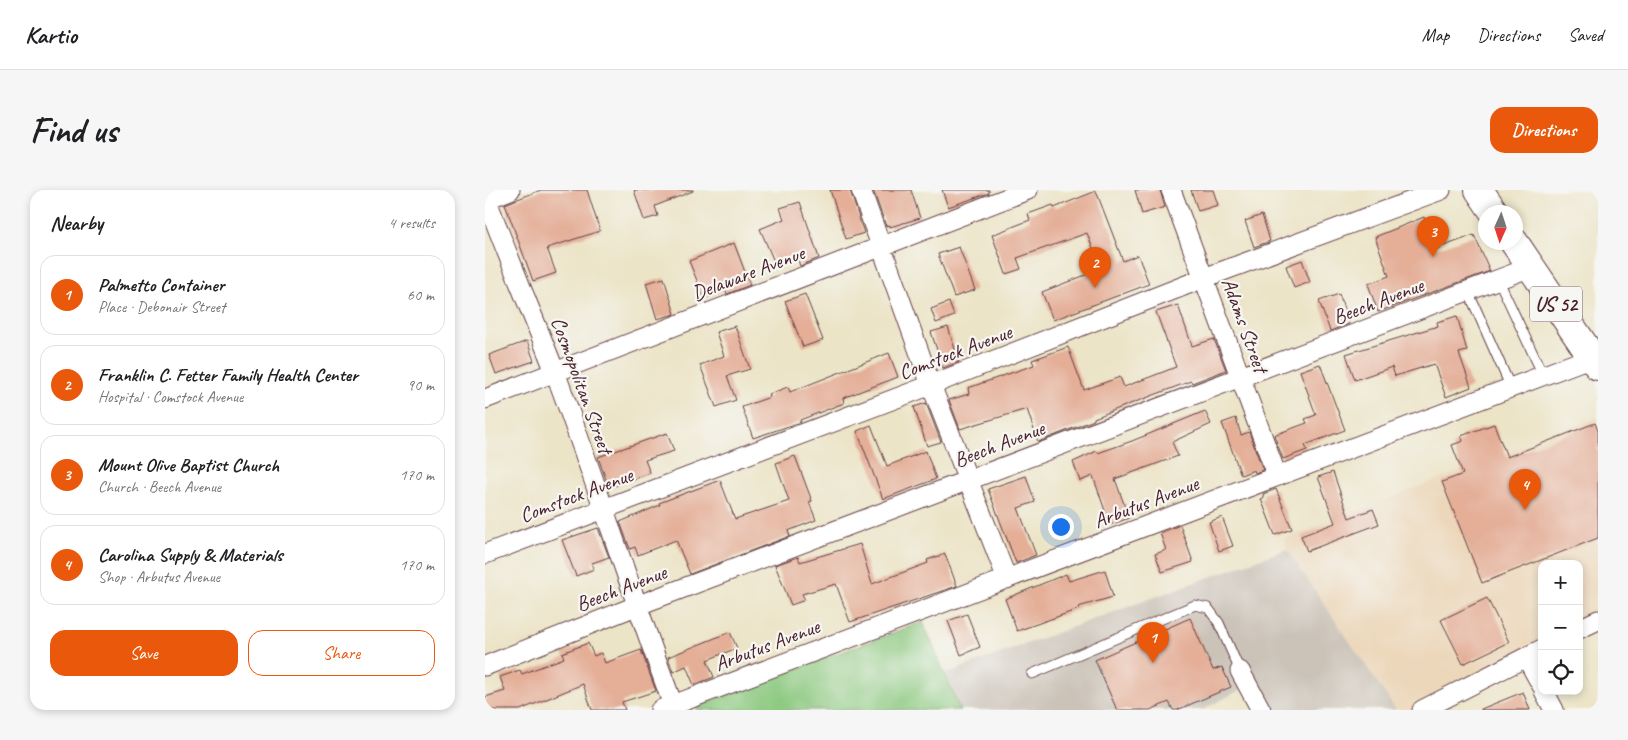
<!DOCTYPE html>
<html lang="en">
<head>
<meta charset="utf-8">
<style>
	body { margin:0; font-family:Caveat,sans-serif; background:#f6f6f6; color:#202124 }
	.controls { position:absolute; right:15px; bottom:15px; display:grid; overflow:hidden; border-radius:10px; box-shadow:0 2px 8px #0003 }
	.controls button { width:45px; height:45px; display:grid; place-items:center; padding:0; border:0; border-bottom:1px solid #e0e0e0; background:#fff; color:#202124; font:25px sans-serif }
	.compass { position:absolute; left:993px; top:15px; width:45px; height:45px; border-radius:50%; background:#fff; box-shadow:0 2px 8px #0003; rotate:183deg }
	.you { position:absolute; left:575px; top:336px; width:18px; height:18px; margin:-12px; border:4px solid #fff; border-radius:50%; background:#1a73e8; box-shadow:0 0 0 8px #1a73e833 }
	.badge { display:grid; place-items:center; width:32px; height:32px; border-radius:50%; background:#ea580c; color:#fff; font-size:16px; font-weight:700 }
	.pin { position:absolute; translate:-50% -41px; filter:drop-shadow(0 1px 2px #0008) }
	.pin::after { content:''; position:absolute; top:26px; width:18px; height:15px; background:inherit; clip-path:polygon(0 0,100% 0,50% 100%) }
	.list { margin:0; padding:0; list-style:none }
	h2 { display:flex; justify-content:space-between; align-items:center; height:65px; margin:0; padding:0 20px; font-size:21px }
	h2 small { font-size:16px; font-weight:400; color:#757577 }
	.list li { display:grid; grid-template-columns:32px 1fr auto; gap:15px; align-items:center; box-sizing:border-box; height:80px; margin:0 10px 10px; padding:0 10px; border:1px solid #e0e0e0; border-radius:15px }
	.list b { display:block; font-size:19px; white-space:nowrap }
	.list p { margin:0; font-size:16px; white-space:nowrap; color:#757577 }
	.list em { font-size:16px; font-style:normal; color:#757577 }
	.actions { display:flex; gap:10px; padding:15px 20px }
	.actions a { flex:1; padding:11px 0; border:1px solid #ea580c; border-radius:15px; text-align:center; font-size:18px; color:#ea580c }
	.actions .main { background:#ea580c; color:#fff }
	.icon { flex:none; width:28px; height:28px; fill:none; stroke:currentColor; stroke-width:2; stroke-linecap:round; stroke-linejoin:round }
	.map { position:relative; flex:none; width:1113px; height:520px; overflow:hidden; border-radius:15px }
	header { display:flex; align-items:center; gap:30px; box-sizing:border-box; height:70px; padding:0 25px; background:#fff; border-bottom:1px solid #e0e0e0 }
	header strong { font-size:24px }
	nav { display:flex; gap:28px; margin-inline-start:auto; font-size:18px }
	.intro { display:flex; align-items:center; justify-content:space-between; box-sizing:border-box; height:120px; padding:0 30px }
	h1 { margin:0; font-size:35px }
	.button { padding:12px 22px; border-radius:15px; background:#ea580c; color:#fff; font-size:18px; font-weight:700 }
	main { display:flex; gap:30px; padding:0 30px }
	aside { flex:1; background:#fff; border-radius:15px; box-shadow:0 2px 8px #0003 }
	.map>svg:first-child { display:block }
	.built { fill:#ecd7ba }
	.industrial { fill:#cbc2b8 }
	.green { fill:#8ac87e; stroke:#6a7454 }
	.building { fill:#e4ae97 }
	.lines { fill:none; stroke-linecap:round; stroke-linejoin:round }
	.service-casing { stroke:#623d42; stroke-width:11 }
	.minor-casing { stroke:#623d42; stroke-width:21 }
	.primary-casing { stroke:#623d42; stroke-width:30 }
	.service { stroke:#fff; stroke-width:9 }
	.minor { stroke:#fff; stroke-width:19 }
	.primary { stroke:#fff; stroke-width:28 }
	.labels { text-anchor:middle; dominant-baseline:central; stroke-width:4.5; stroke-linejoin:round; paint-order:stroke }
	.shield { fill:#f6f6f2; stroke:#7e6067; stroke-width:1 }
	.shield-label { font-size:20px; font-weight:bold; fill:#4a1f2b }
	.street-label { font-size:21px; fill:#4a1f2b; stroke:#f6f6f2 }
</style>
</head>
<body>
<header>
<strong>Kartio</strong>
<nav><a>Map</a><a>Directions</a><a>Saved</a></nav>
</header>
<div class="intro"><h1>Find us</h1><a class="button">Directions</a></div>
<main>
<aside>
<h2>Nearby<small>4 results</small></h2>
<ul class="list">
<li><span class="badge">1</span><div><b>Palmetto Container</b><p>Place · Debonair Street</p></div><em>60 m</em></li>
<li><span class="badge">2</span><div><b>Franklin C. Fetter Family Health Center</b><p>Hospital · Comstock Avenue</p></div><em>90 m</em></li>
<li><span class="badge">3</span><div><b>Mount Olive Baptist Church</b><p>Church · Beech Avenue</p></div><em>170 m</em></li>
<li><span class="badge">4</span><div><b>Carolina Supply &amp; Materials</b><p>Shop · Arbutus Avenue</p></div><em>170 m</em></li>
</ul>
<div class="actions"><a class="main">Save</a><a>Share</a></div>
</aside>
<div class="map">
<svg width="1113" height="520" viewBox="0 0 1113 520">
	<rect width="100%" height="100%" fill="#f6f6f2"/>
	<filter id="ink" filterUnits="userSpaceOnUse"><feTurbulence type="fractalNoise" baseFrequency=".02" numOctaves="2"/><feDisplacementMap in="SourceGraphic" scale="10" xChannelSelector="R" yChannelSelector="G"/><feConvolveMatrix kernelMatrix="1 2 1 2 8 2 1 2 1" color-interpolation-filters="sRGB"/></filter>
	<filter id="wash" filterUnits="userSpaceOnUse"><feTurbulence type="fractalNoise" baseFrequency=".0096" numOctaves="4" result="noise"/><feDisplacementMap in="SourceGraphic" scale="20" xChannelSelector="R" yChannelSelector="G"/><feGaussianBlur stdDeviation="1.12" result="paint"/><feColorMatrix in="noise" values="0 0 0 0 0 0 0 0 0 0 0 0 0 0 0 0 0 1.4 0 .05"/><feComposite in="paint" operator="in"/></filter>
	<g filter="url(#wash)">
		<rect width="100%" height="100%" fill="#ece4c7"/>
		<path class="built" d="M1113,227V430L1094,439V374H1057V459L937,520H911L802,359L799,349Z"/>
		<path class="industrial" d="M802,359L911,520H776L763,496L717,520H475L459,484Z"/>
		<path class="green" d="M438,432L475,520H213L211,516Z"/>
		<g id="blocks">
			<path class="building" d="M56,0H102L115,41L62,58L71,83L48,91L20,14Z
				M149,0H208V1L170,16L173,26L159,30Z
				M345,0H365L379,43L361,49Z
				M388,0H426L435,28L405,37V35L401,36Z
				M457,0H504V3L463,17Z
				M650,0H675L680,17L657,24Z
				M706,0H728L733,15L713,21Z
				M611,1L638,71L653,65L664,94L568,130L557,102L616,79L602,43L532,68L536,79L521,84L507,45L545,30L543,24L568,15L569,18Z
				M315,12L334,68L315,76L312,67L291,76L275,39L299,29L295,18Z
				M777,25L785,51L769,57L760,31Z
				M939,27L951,59L989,45L1005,81L893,122L883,94L904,86L890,47Z
				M249,53L265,95L242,104L240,100L219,108L204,71Z
				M474,57L490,100L469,107L453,64Z
				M817,70L825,92L809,98L801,76Z
				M179,88L190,124L172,129L161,93Z
				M320,104L338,150L318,157L300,111Z
				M854,104L864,134L845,141L834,111Z
				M464,112L469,126L451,133L446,119Z
				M693,115L707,156L729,149L741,180L707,193L706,191L645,214L609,228V230L553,252L542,219L475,239L464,210L484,204L483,198L549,175L547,170L583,157L599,200L635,187L639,197L691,177L671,122Z
				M972,126L982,161L974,163L986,197L961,207L949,174L910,186L907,177L870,190L861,164L953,136L952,132Z
				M250,136L265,179L242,186L251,210L231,217L215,175L239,166L231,142Z
				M463,137L474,172L458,178L446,142Z
				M42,151L49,171L11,184L4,165Z
				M404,163L413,187L358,208L359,213L315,230L316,232L268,248L257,217L285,207L284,204L303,197L305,202Z
				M835,174L860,240L820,255L822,260L798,269L789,245L822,233L820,229L831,225L815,181Z
				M441,213L456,252L442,256L429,217Z
				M720,221L726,234L687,252L693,266L630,289L644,328L625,335L608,286L595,291L588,272L612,261L613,263L647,251Z
				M751,228L756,245L764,242L778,280L770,283L769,280L756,285L737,233Z
				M1110,233L1113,241V348L997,393L957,292L978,284L967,255L978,251L976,246L1009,234L1022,267Z
				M386,235L402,276L441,261L451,289L398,309L372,241Z
				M182,243L189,261L160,270L165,283L124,298L113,267Z
				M310,266L327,311L324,312L331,330L303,341L305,346L205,384L191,350L153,365L150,357L145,359L135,332L175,315L174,313L235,290L250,329L304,311L291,273Z
				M848,282L864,328L888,319L894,334L822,361L816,346L850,333L833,287Z
				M541,286L550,312L533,318L551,365L531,373L503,299Z
				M791,299L807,339L790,345L776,309L779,308L778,304Z
				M737,327L748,356L734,361L724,332Z
				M695,335L708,372L677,382L670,364L681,360L675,343Z
				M113,338L124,367L107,373L109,379L91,386L77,350Z
				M375,354L387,394L443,373L442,370L460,364L472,396L365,432L351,394L317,404L320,410L306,415L290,375L313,367L315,372Z
				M620,380L628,407L593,417L594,419L532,441L520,409L581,384L584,391Z
				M1002,408L1024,452L978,474L956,430Z
				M482,424L495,457L476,465L463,431Z
				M705,428L728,480L737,477L746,497L692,520H688L684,512L665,520H632L610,470Z
				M245,442L252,458L222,470L229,487L209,495L201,476L188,482L183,467Z
				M103,453L109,466L116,463L120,473L156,460L171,501L137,512L140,520H107L98,494L35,520H0V507L20,501L15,487L35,480L37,484L79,468L77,463Z
				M1038,502L1045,520H996V519Z"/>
		</g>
	</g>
	<g filter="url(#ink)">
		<use href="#blocks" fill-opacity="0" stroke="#623d42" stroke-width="1"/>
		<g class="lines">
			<defs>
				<path id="service" d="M1013,89L1058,185
					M983,101L1026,198
					M547,484L710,415L723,418L734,433L755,481"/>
				<path id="minor" d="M376,0L446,195L522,389
					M686,0L792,286
					M0,5C22,65 47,123 70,182C111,292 147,405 188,515
					M0,10L25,0
					M0,209L543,0
					M0,364L446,195L719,88L956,0
					M1094,439L1113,430
					M1041,467L1057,496
					M0,476L151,416L1046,77
					M755,481L776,520
					M1059,501L1069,520
					M175,520L1107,167
					M937,520L1057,459"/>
				<path id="primary" d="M994,0L1009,22
					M1029,52L1113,176"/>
			</defs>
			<use href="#service" class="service-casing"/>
			<use href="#minor" class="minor-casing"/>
			<use href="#primary" class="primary-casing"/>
			<use href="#service" class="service"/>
			<use href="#minor" class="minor"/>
			<use href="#primary" class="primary"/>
		</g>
	</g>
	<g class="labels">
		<rect class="shield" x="1045" y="96.5" width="52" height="35" rx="4"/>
		<g class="shield-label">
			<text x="1071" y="114">US 52</text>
		</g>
		<g class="street-label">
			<text transform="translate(263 83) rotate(-21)">Delaware Avenue</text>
			<text transform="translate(893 111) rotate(-21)">Beech Avenue</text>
			<text transform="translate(760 135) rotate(70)">Adams Street</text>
			<text transform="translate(470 162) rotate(-21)">Comstock Avenue</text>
			<text transform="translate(97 195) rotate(70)">Cosmopolitan Street</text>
			<text transform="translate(514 254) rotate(-21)">Beech Avenue</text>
			<text transform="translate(91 305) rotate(-21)">Comstock Avenue</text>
			<text transform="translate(661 312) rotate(-21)">Arbutus Avenue</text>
			<text transform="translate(136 398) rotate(-21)">Beech Avenue</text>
			<text transform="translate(282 455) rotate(-21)">Arbutus Avenue</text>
		</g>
	</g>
</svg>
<div class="controls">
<button>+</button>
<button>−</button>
<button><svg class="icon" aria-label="locate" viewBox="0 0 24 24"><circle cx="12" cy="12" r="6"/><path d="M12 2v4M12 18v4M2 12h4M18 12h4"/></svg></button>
</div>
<svg class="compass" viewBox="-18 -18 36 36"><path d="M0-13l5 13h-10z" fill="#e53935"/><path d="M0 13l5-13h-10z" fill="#757577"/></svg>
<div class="you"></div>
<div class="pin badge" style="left:668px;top:473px">1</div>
<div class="pin badge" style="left:610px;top:98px">2</div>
<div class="pin badge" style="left:948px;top:67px">3</div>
<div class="pin badge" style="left:1040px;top:320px">4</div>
</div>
</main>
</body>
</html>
